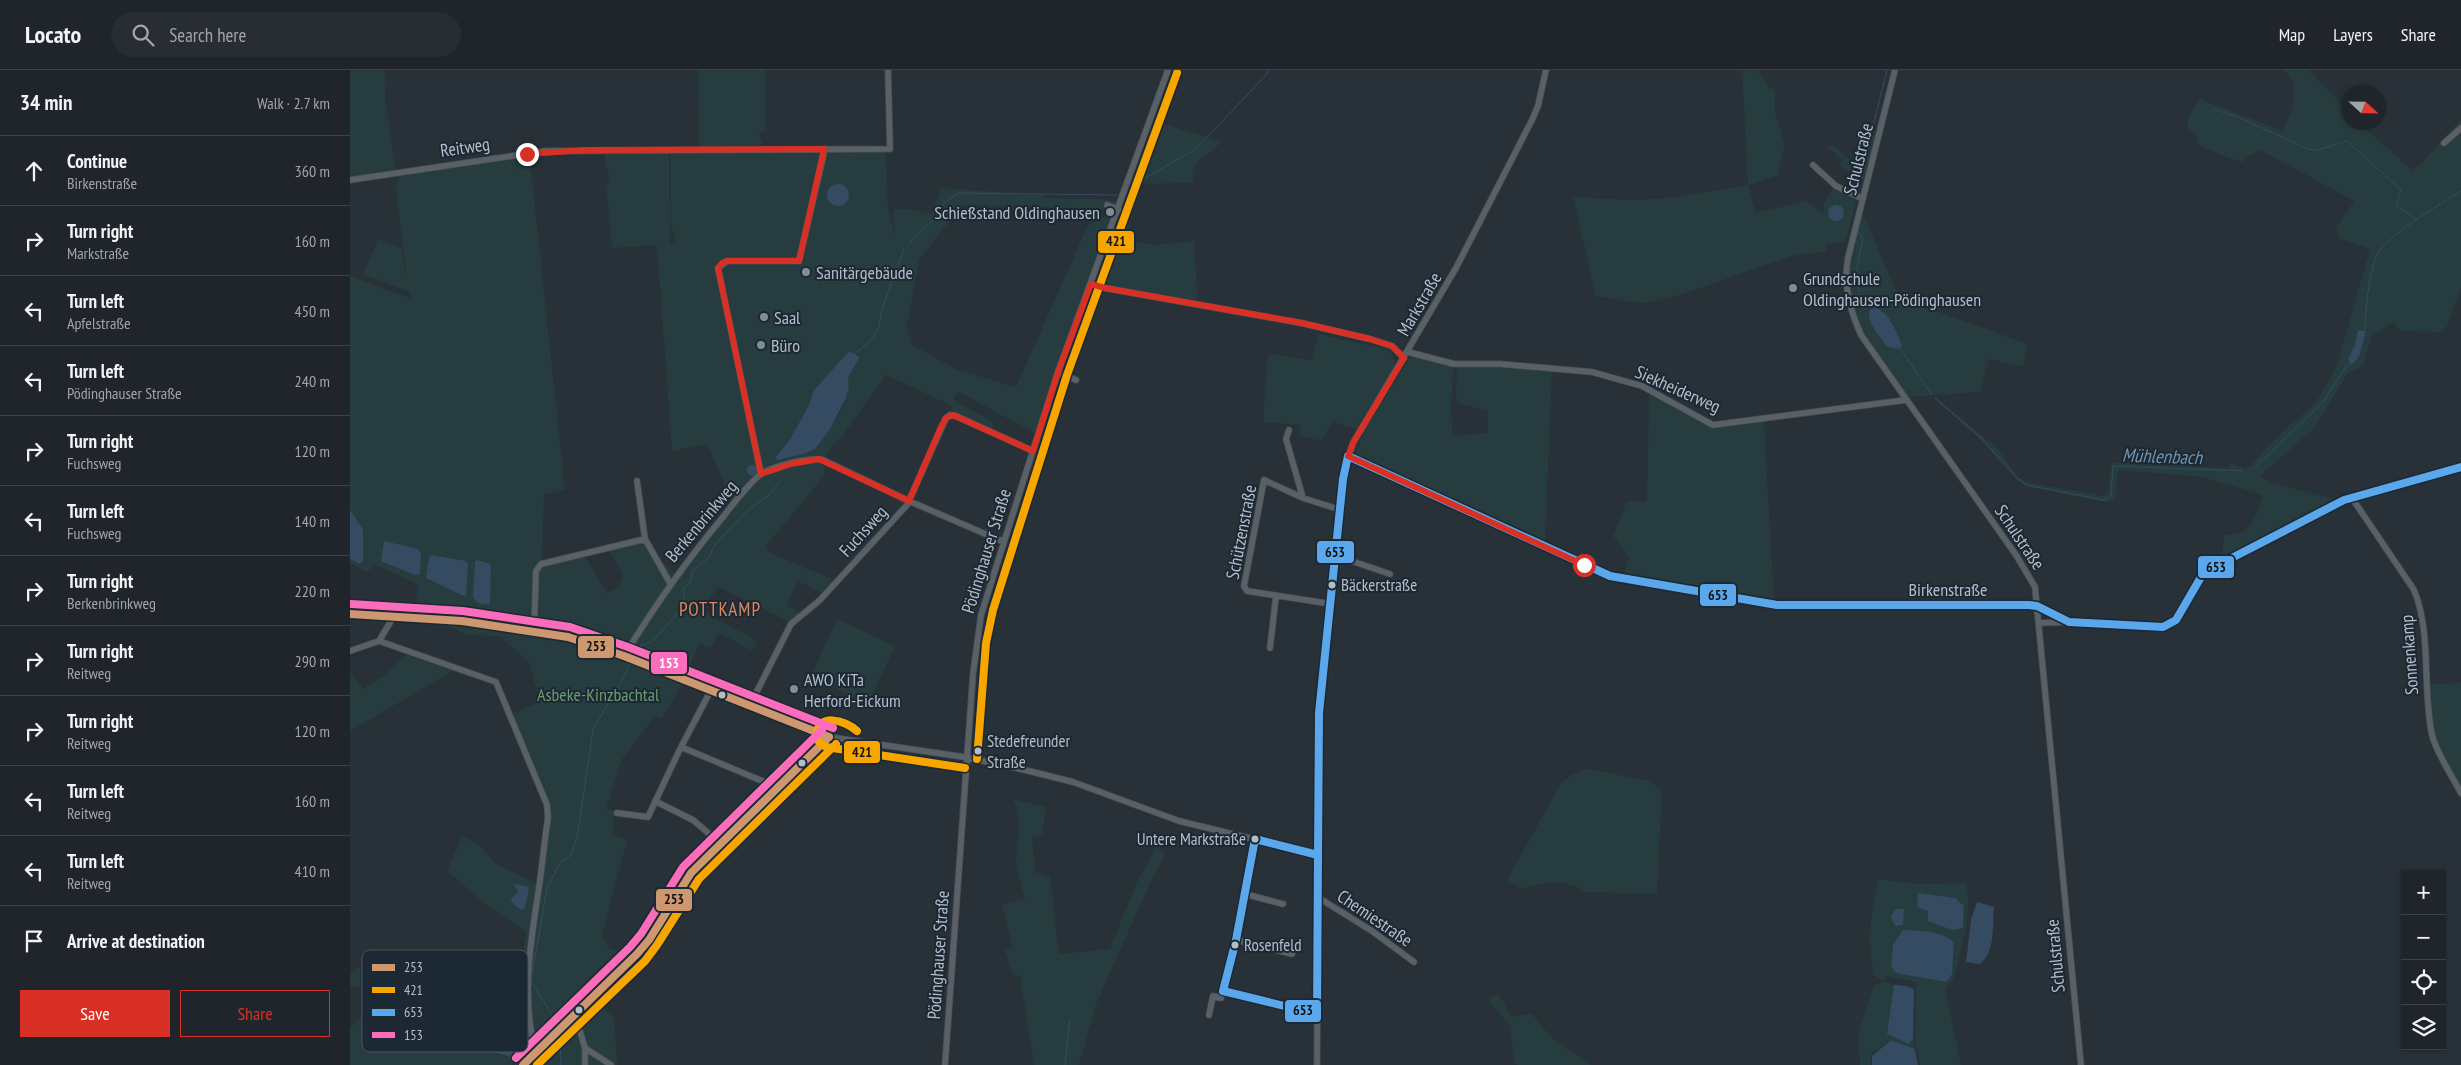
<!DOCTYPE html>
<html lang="en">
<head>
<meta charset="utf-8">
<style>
	body { margin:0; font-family:"PT Sans Narrow",sans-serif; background:#272d32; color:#f1f3f6 }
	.controls { position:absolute; right:15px; bottom:15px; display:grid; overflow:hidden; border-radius:0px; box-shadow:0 1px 4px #0004 }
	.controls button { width:45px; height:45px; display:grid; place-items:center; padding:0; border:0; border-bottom:1px solid #3c4247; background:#1f252a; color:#f1f3f6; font:25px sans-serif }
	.compass { position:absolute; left:1991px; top:15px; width:45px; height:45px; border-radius:50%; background:#1f252a; box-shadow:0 1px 4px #0004; rotate:112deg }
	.stop { position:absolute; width:15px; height:15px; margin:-11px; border:4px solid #d93025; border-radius:50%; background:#fff }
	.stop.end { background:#d93025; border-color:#fff; box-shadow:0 1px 5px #0008 }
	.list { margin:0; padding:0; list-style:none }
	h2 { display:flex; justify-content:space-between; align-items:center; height:65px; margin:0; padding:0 20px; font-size:21px }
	h2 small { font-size:16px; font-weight:400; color:#a1a5a8 }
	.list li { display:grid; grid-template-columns:32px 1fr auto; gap:15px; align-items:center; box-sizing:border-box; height:70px; padding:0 20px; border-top:1px solid #3c4247 }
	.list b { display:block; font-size:19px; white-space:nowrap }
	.list p { margin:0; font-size:16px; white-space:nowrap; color:#a1a5a8 }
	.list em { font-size:16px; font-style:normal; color:#a1a5a8 }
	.actions { display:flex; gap:10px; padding:15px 20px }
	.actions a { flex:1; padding:11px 0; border:1px solid #d93025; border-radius:0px; text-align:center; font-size:18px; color:#d93025 }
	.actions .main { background:#d93025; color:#fff }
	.icon { flex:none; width:28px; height:28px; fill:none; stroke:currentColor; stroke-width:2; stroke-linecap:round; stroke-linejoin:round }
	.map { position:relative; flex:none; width:2111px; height:995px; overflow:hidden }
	header { display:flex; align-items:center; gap:30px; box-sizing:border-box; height:70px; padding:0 25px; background:#1f252a; border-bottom:1px solid #3c4247 }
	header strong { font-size:24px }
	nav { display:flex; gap:28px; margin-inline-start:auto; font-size:18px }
	.search { width:350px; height:45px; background:#272d32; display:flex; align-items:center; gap:12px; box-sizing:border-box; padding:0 18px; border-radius:28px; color:#a1a5a8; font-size:19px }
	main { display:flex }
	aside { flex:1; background:#1f252a }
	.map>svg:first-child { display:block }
	.green { fill:#263c3e; fill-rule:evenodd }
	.water { fill:#354b61 }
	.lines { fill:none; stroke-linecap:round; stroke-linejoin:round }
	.stream { stroke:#354b61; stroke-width:1 }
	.minor-casing { stroke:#474d53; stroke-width:7 }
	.minor { stroke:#596066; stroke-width:5.5 }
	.bus-1-casing { stroke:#1c2833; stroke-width:11 }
	.bus-2-casing { stroke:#1c2833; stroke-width:11 }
	.bus-3-casing { stroke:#1c2833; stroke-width:11 }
	.bus-4-casing { stroke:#1c2833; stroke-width:11 }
	.bus-1 { stroke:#cd976f; stroke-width:8 }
	.bus-2 { stroke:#f7a600; stroke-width:8 }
	.bus-3 { stroke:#5aa8eb; stroke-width:8 }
	.bus-4 { stroke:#fb6dba; stroke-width:8 }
	.route { stroke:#d93025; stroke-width:6 }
	.poi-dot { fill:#838d96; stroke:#1c2833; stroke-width:2 }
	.bus-dot { fill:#b3bec9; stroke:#1c2833; stroke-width:2 }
	.labels { text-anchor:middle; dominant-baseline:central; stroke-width:4; stroke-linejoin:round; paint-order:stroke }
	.bus-label { font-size:17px; fill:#b3bec9; stroke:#1c2833; text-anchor:start }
	.street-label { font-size:18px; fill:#b3bec9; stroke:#1c2833 }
	.poi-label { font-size:18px; fill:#b3bec9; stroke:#1c2833; text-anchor:start }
	.park-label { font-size:18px; fill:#6a9b70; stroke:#1c2833 }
	.water-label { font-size:19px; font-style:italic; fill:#7291ad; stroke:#1c2833 }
	.neighbourhood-label { font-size:19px; letter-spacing:1px; fill:#d78860; stroke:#1c2833 }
	.key { fill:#1c2833; stroke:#495560; stroke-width:1 }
	.key-label { font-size:14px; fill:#b3bec9 }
	.line-badge { stroke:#1c2833; stroke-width:2 }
	.badge-label { font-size:14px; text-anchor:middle; font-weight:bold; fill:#fff }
	.pale-badge-label { font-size:14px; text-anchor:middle; font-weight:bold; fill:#111 }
</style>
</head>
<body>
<header>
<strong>Locato</strong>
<div class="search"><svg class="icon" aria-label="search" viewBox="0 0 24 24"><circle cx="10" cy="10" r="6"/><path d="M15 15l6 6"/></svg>Search here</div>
<nav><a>Map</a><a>Layers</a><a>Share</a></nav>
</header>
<main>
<aside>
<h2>34 min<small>Walk · 2.7 km</small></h2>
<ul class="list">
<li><svg class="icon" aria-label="ahead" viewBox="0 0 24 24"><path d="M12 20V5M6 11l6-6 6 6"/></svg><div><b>Continue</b><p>Birkenstraße</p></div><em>360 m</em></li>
<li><svg class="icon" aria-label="right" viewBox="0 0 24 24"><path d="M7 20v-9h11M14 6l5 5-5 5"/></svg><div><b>Turn right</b><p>Markstraße</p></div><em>160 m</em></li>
<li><svg class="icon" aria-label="left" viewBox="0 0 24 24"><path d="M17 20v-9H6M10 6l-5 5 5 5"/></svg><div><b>Turn left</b><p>Apfelstraße</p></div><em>450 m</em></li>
<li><svg class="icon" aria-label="left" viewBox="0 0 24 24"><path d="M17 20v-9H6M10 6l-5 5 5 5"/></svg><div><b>Turn left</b><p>Pödinghauser Straße</p></div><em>240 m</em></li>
<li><svg class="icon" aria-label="right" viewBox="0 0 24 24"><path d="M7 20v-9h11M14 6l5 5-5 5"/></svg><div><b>Turn right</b><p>Fuchsweg</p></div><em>120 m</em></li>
<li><svg class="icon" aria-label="left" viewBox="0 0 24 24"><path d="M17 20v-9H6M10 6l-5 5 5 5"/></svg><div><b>Turn left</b><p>Fuchsweg</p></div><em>140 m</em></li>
<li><svg class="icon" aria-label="right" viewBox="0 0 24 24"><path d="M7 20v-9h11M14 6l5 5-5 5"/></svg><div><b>Turn right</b><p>Berkenbrinkweg</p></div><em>220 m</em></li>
<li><svg class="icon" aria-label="right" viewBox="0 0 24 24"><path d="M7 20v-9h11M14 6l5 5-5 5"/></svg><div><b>Turn right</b><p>Reitweg</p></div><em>290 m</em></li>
<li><svg class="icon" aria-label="right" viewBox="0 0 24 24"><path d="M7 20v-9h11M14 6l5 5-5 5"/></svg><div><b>Turn right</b><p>Reitweg</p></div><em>120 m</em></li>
<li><svg class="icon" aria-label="left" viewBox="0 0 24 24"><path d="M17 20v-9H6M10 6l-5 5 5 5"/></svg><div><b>Turn left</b><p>Reitweg</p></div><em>160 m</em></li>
<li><svg class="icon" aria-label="left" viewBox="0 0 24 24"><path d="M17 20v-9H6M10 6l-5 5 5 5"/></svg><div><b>Turn left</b><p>Reitweg</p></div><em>410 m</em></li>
<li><svg class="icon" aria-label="arrive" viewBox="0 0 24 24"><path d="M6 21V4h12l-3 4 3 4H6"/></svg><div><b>Arrive at destination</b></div></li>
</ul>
<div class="actions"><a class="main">Save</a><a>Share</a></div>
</aside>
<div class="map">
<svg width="2111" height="995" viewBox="0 0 2111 995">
	<rect width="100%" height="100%" fill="#293138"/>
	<path class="green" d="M0,0H34L36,16L35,28L46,102L0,108Z
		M348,0H415L416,60L409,64L412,74L410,78L349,79Z
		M1392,0H1408L1419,18L1425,20V44L1435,75L1428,105L1398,115L1406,143L1456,131L1473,143L1474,134L1483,118L1506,131L1497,167L1493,172L1476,174L1477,181L1441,186L1327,226L1292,233L1246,226L1223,127L1281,130L1318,128L1398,115Z
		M1934,0H1959L1998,41V52L2009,53L2062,100L2070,95L2111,49V218L2097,256L2091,262L2050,261L2043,252L2021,267L2013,296L1998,303L1964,358L1910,406L1921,413L1988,430L1871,491L1874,465C1904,465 1903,449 1913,425L1853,407L1768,400L1765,430L1754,432L1676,416L1666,409L1631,370L1584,328H1587L1648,379L1668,407L1677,412L1753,426L1758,424L1761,392L1879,398L1881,393L1895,399L1902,395L1915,379L1967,331L1986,298L2020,179L1989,168L1986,158L2004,131L1910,80L1895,88L1893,92L1884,90L1848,75V67L1838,58V47L1850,29L1933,61C1942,38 1953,21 1934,0ZM2008,260L2016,261L2009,287L1999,289L2005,275Z
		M805,51L872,72L844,95L843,113L781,114Z
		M1526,63L1514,111L1489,95L1492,91L1477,76L1483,75L1504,94L1511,68Z
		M179,80L215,420L194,424L192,494L234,485L257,523L269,517L273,506L259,479L293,472L300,486L305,484L328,507L382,431L357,374L322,381L307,175L262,178L256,114L260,113L254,83H319L320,173H326L325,165L321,156V83L536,82L538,137L545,166L543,140L556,139L582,144L591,118L693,125L694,128L752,129L769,132L685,363L609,322L604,326V331L644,352L642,360L602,341L601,335L536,305L491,368L483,374L475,388L474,406L416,476L420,483L485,510L473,523L447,511L437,535L450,544L440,552L368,517L352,541L407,571L403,581L369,563L360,578L349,573L335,608L312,649L305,646L272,689L256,739L265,741L262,764L277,770L252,866L260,879L281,885L240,926L264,947L267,995H165L164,993L162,995H0V958L28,931L22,925L49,905L53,898L131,921L127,932C115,934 97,927 88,931L86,941L88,944L111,942L109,956L113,972L157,987L156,961L134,958V943L175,947L177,907L170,906L176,862L132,831L97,801L112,766L127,773L146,794L188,814L195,737L161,644L190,632L179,593L150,566L117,565L72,544L69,540L66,527L69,515L24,494L22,500L19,499L17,502L0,493V206L62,229L59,221L13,205L28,169L51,178L57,208L45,114L52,104ZM612,135L754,139V147L738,155L666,317L608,300L562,275L557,257L569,190ZM505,284L510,288L498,308C503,338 472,369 448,384C443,387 432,387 425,388L440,369L458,337L464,320L487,295ZM71,950L101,955L64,959Z
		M1512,141L1549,228L1678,274L1673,297L1639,289L1630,322L1558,327C1532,294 1501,257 1499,213C1498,188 1506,164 1512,141ZM1533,241L1548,266L1537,277L1522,257Z
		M769,149L778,152L785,172L806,175L845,171L847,231L760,216L751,203Z
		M968,264L1035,279C1044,282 1045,289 1044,297L1006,359L983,352L971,371L949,365L950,355L913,352L918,284L962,290Z
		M1061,285L1103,296L1101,342L1103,366L1138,363V341L1108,333L1106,329L1107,296L1202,300L1195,473L1007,386L1006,379L1015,360Z
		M1299,322L1361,356L1368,358L1414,351L1424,532L1273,506L1279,487L1263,466L1277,431H1297Z
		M487,549L545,576L517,637L480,614L461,606Z
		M55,585L103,601L0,661V602L13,619L35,605Z
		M2111,613V730L2079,670L2073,614Z
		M1238,699L1299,711L1312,720L1307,824L1235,822C1218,808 1192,812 1172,819L1157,810L1211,713L1223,704Z
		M663,729L695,737L693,764L682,767L685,802L700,807L709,884L760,879L786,814L806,777L816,783L800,813L747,932L729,995H684L670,905H663L655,880L663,877L652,835L675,829C672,817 666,803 666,791C667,770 673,748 663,729Z
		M1529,809L1566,814L1616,813C1623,846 1611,878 1603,911L1595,918L1611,995H1570L1565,969L1566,912L1535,906L1534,912L1564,919L1563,969L1565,979L1541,970L1521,984V995H1510L1508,963L1524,915L1534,912L1524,905C1517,875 1520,840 1529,809Z
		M10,897V916H0V904Z
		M1148,923L1162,947L1181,943L1201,967L1241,995H1168L1164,992L1160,955L1138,930Z"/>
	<path class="water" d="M477 125a11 11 0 1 1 22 0a11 11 0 1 1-22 0Z
		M1478 143a8 8 0 1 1 16 0a8 8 0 1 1-16 0Z
		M1524,238C1539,240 1546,262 1552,275L1550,279L1537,277C1529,264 1518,256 1519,241Z
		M2008,260L2016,261L2009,287L2001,295L1998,289L2005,275Z
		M499,281L510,287L498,308L499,318L496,328L480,359L465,379L453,384L428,390L425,388L440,369L458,337L464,320Z
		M396.5 400a5.5 5.5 0 1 1 11 0a5.5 5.5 0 1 1-11 0Z
		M0,440L13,459V490L10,494L0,489Z
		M34,471L68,479L71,484L70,504L65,505L31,491Z
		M82,485L116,491L118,495L116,526L112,525L76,508L79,487Z
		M127,490L141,494L140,534C133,535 127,534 123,527L125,492Z
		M164,814L179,817L175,838L171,840L162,833L161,829L168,822Z
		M1568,823L1605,828L1614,836L1613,858L1602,860L1578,851V841L1567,837Z
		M1627,832L1644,837C1642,855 1646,882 1630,894L1616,892L1621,850Z
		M1545,839H1554L1553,855L1545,856L1541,847Z
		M1553,860C1572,861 1589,860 1604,872L1602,904L1596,912L1546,903L1541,896L1543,875Z
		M1544,915L1556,916L1564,919L1563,969L1559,974L1537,964Z
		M109,956L156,961L163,964L165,978L161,987L120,976L110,968Z
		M1541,970L1565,979L1568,995H1522V986Z"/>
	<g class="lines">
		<path class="stream" d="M1863,39L1888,47L1958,79L1968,80L1997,71L2051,120L2046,136L2068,150
			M1501,102L1512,100L1537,0
			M784,114L846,79L916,5L918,0
			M1508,162L1513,168C1508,195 1498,219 1522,238
			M559,175L563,168L586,148L593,134L609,123L767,125
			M2015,259C2016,236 2018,209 2026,187C2035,166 2091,134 2111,121
			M1550,278L1582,325
			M505,284L523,268L529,257L532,239L554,179
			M1585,328L1632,369L1667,408L1676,415L1754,430L1761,426L1763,396L1892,401
			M1904,398L1973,332L1999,292
			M284,584L290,576L303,571L335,535L333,519L340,512L343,500L360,487L363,478L370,469L398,440L418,426L431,410
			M206,951L181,911L197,818L210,793L220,786L227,768L243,660L277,601L279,593
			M210,969L211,995
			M715,995L720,949"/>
		<defs>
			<path id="minor" d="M1545,0L1498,188C1493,215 1500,240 1511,265L1666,485L1685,517L1731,995
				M2094,73L2111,58
				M1463,95L1486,116L1513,129
				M0,110L196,81L540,79L538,0
				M757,135L769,140
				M741,214L755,218L951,253L1020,269L1042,276L1054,288
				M1058,282L1104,294H1150L1242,302L1292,316L1363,355L1556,330
				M708,302L726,310
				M939,360L936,369L953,428
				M998,386L1260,506L1427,535H1679L1687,536L1719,552
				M411,404L368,198L377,191H449L475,79
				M287,411L295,469L320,513
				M2002,428L2064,520C2082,563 2072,618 2082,665C2086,682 2102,706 2111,723
				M987,486L1040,504
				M981,534L897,521L894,516L914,410L953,428L991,440
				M0,544L112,551L218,567L274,586L479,667L614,687L675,700L723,712L829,751L969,785
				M1690,553L1719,552L1813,557L1826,550L1851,507L1872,493L1994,430L2111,397
				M184,561L186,501L191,494L295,469
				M29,571L146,612L197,735L198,748C194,773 192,799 188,824C180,876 171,930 186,983
				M920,578L926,526
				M0,581L29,571L44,546
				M274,586C304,537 336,491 373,447C384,433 397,415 411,404C422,396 460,387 473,390L559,431L654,472
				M400,635L441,554L470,530L557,435L596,348L600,345L606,346L683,381
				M331,677L429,718
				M305,731L343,750L371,774
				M267,743L298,747L329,681L361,620
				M905,769L886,870L873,921L967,944
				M895,824L933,834
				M969,828L1022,861L1064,892
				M886,870L942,884
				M225,945L235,978V995
				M859,945L863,926L871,928L873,921
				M235,978L261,995
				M173,995L287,884L299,870L341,803L479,667
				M595,995L623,604L631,545L672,415L708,302L818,0
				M967,995L969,643L995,398L1003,373L1106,198L1182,50L1188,36L1196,0"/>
		</defs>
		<use href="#minor" class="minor-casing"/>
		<use href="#minor" class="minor"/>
		<defs>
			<path id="bus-1" d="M0,544L112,551L218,567L274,586L479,667
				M173,995L287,884L299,870L341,803L479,667"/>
			<path id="bus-2" d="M507,661C495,650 468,642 466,666L469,672L476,677L615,698
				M627,689L636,573L643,540L717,305L827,3
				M187,995L295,891L307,875L349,809L486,674"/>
			<path id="bus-3" d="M905,769L968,785L967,944L873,921L886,870Z
				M968,785L969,643L993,409L998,386L1260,506L1427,535H1679L1687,536L1719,552L1813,557L1826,550L1851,507L1872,493L1994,430L2111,397"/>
			<path id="bus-4" d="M1,534L113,541L220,557L278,577L483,658
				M166,988L280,877L291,864L333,797L472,660"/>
		</defs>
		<use href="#bus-1" class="bus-1-casing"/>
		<use href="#bus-2" class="bus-2-casing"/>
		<use href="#bus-3" class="bus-3-casing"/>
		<use href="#bus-4" class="bus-4-casing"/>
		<use href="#bus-1" class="bus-1"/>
		<use href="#bus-2" class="bus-2"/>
		<use href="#bus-3" class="bus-3"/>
		<use href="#bus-4" class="bus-4"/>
	</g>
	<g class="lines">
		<path class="route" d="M177,84L236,80L474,79L449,191H377L372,193L368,198L411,404L441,394L469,389L559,431L591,357L596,348L603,345L683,381L708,302L741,214L755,218L952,253L1020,269L1042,276L1054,288L1003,373L998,386L1234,495"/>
	</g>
	<g class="poi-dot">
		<circle cx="760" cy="142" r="5"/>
		<circle cx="456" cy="202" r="5"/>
		<circle cx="1443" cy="218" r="5"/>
		<circle cx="414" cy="247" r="5"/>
		<circle cx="411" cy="275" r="5"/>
		<circle cx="444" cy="619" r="5"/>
	</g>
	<g class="bus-dot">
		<circle cx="982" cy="515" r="4.5"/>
		<circle cx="372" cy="625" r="4.5"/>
		<circle cx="628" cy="681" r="4.5"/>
		<circle cx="452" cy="693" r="4.5"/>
		<circle cx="905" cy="769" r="4.5"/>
		<circle cx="885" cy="875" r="4.5"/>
		<circle cx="229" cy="940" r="4.5"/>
	</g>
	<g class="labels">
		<g class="bus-label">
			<text x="991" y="515">Bäckerstraße</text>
			<text x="637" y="671">Stedefreunder<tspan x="637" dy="21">Straße</tspan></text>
			<text x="896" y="769" text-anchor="end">Untere Markstraße</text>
			<text x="894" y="875">Rosenfeld</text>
		</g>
		<g class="street-label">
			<text transform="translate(115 77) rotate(-8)">Reitweg</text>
			<text transform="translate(1508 89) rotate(-76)">Schulstraße</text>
			<text transform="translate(1069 234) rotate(-60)">Markstraße</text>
			<text transform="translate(1328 319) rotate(24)">Siekheiderweg</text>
			<text transform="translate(351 451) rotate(-50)">Berkenbrinkweg</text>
			<text transform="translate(513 461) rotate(-48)">Fuchsweg</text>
			<text transform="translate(891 462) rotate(-79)">Schützenstraße</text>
			<text transform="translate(1670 467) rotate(56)">Schulstraße</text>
			<text transform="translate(636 481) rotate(-73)">Pödinghauser Straße</text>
			<text x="1598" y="519">Birkenstraße</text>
			<text transform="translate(2059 585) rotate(-94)">Sonnenkamp</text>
			<text transform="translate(1025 848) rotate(34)">Chemiestraße</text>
			<text transform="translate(588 885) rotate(-86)">Pödinghauser Straße</text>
			<text transform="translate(1705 886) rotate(-95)">Schulstraße</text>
		</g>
		<g class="poi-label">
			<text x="750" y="142" text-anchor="end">Schießstand Oldinghausen</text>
			<text x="466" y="202">Sanitärgebäude</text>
			<text x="1453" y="208">Grundschule<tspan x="1453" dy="21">Oldinghausen-Pödinghausen</tspan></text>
			<text x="424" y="247">Saal</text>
			<text x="421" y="275">Büro</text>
			<text x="454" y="609">AWO KiTa<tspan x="454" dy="21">Herford-Eickum</tspan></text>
		</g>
		<g class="park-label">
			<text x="248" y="624">Asbeke-Kinzbachtal</text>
		</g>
		<g class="water-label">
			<text transform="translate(1812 386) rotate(2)">Mühlenbach</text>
		</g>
		<g class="neighbourhood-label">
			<text x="370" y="539">POTTKAMP</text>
		</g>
	</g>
	<rect x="12" y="880" width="166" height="102" rx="8" class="key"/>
	<rect x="22" y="894" width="23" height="7" fill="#cd976f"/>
	<rect x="22" y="917" width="23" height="6" fill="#f7a600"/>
	<rect x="22" y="939" width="23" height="7" fill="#5aa8eb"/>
	<rect x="22" y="962" width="23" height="6" fill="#fb6dba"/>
	<g class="key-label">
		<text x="54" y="902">253</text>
		<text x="54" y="925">421</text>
		<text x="54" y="947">653</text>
		<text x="54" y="970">153</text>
	</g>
	<g class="line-badge">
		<rect x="747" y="160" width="38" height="24" rx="5" fill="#f7a600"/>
		<rect x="966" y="470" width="39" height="24" rx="5" fill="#5aa8eb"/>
		<rect x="1847" y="485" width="38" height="24" rx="5" fill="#5aa8eb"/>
		<rect x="1349" y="513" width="38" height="24" rx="5" fill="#5aa8eb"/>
		<rect x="227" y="565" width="38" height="24" rx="5" fill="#cd976f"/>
		<rect x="300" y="581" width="38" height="24" rx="5" fill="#fb6dba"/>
		<rect x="493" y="670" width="38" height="24" rx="5" fill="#f7a600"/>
		<rect x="305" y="818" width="38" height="24" rx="5" fill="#cd976f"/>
		<rect x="934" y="929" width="38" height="24" rx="5" fill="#5aa8eb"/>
	</g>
	<g class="badge-label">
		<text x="319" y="598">153</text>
	</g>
	<g class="pale-badge-label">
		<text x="766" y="176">421</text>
		<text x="985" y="487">653</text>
		<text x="1866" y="502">653</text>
		<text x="1368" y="530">653</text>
		<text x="246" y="581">253</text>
		<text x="512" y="687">421</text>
		<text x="324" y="834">253</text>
		<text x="953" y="945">653</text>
	</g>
</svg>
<div class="controls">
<button>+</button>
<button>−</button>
<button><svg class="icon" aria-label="locate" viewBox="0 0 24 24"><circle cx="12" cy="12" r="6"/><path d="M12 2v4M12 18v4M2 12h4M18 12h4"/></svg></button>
<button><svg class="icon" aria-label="layers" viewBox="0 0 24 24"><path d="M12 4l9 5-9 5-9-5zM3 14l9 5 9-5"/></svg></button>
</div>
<svg class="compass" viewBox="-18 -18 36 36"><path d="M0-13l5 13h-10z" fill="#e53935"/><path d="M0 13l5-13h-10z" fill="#a1a5a8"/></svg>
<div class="stop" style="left:1234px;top:495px"></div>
<div class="stop end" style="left:177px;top:84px"></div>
</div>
</main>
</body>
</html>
